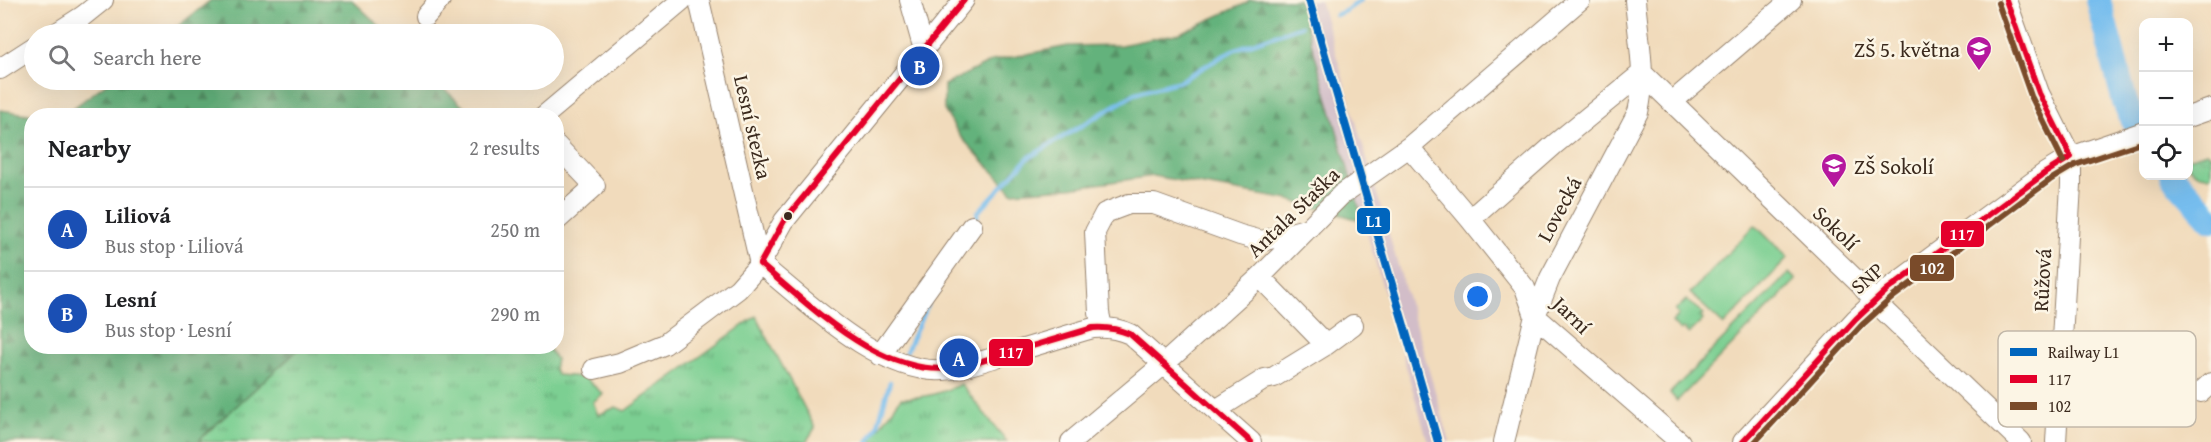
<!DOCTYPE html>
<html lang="en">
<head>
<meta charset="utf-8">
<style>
	body { margin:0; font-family:"Gentium Book Plus",serif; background:#f2f2f2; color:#202124 }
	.controls { position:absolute; right:18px; top:18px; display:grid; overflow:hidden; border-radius:12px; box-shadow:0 6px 24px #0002 }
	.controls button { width:54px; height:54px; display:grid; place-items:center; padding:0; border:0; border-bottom:2px solid #e0e0e0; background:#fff; color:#202124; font:30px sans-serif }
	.you { position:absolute; left:1478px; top:297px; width:21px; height:21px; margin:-15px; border:4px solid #fff; border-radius:50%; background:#1a73e8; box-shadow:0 0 0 9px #1a73e833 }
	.badge { display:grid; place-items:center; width:39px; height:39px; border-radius:50%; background:#0b8043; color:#fff; font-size:20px; font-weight:700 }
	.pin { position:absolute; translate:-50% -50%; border:3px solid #fff; box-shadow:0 2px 6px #0006 }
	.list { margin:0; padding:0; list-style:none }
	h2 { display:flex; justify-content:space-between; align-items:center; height:78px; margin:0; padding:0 24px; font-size:26px }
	h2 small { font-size:20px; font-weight:400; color:#757577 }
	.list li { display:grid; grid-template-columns:39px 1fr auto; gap:18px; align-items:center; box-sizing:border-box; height:84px; padding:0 24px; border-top:2px solid #e0e0e0 }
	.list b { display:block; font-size:22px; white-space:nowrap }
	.list p { margin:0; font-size:20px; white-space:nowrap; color:#757577 }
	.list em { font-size:20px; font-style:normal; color:#757577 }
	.icon { flex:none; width:33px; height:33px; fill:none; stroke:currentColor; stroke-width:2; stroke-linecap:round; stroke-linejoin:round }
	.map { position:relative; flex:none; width:2211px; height:442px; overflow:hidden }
	.search { position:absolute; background:#fff; box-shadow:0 6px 24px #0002; left:24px; top:24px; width:540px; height:66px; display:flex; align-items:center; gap:15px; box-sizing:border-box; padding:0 21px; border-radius:33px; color:#757577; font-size:22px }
	.panel { position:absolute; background:#fff; box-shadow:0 6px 24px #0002; left:24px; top:108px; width:540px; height:246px; border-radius:24px }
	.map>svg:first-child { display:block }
	.railway { fill:#d2bdc8 }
	.grass { fill:url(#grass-tufts); stroke:#5b7c58; stroke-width:1.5 }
	.forest { fill:url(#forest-firs); stroke:#506e4d; stroke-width:1.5 }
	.park { fill:url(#park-crowns); stroke:#5b7c58; stroke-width:1.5 }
	.garden { fill:#7bcf92; stroke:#5b7c58; stroke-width:1.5 }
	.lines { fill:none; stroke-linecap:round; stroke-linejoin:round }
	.stream { stroke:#76bdee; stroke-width:4.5 }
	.river { stroke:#76bdee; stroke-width:26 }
	.minor-casing { stroke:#96826d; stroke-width:22 }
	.minor { stroke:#fff; stroke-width:20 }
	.bus-1-casing { stroke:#fcf5e5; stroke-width:10 }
	.bus-2-casing { stroke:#fcf5e5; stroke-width:10 }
	.bus-1 { stroke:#e4002b; stroke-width:6 }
	.bus-2 { stroke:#7a4b2a; stroke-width:6 }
	.rail-1-casing { stroke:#fcf5e5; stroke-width:12 }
	.rail-1 { stroke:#0065bd; stroke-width:8 }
	.bus-dot { fill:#3b2a1e; stroke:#fcf5e5; stroke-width:2 }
	.labels { text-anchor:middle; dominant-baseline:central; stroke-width:5; stroke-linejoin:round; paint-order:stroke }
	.poi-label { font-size:21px; fill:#3b2a1e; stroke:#fcf5e5; text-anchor:end }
	.street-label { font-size:21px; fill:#3b2a1e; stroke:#fcf5e5 }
	.key { fill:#fcf5e5; stroke:#c2b8a9; stroke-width:1.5 }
	.key-label { font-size:16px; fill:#3b2a1e }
	.line-badge { stroke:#fcf5e5; stroke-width:2 }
	.badge-label { font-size:16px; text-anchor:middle; font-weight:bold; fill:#fff }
</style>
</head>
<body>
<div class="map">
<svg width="2211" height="442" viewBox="0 0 2211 442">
	<defs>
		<pattern id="grass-tufts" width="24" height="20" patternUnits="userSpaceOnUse" patternTransform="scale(1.5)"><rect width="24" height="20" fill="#7bcf92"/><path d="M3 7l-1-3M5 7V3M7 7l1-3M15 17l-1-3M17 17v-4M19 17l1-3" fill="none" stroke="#66a877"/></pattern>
		<pattern id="forest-firs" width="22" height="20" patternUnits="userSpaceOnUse" patternTransform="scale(1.5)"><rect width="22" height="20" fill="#64b27c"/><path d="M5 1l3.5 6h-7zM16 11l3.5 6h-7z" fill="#549165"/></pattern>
		<pattern id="park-crowns" width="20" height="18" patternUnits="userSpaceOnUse" patternTransform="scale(1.5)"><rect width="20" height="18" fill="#7bcf92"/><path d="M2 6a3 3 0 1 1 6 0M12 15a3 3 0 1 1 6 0" fill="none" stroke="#66a877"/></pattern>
	</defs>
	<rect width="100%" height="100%" fill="#fcf5e5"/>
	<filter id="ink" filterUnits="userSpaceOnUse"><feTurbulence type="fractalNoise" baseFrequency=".0167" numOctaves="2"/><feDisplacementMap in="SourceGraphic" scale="12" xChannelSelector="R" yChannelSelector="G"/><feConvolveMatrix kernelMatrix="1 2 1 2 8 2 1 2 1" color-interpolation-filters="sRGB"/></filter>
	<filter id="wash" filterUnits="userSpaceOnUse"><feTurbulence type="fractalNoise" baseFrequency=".008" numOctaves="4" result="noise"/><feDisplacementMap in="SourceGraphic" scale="24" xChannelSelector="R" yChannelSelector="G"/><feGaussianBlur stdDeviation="1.35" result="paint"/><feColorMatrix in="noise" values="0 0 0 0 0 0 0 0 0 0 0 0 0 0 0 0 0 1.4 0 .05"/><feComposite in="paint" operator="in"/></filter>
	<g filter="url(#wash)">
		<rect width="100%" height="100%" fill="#f1dbbc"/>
		<path class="railway" d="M1299,0H1320L1450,442H1428Z"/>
		<path class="grass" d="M2206,152L2211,155V174L2209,176C2199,176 2195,174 2189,167V158Z
			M756,316L815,428L806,442H201L200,439L301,347H547L556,359L554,369L557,375L584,377L603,394L593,402L598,415L616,407L625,411Z
			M961,384L1007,442H869L901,398C923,399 941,393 961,384Z"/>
		<path class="forest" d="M211,0H352L388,34H168Z
			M1249,0H1299L1363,221L1289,200L1153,176L1069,188L1012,192L960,136L944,110V85L992,61L1068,46L1121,45L1180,33L1247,3Z
			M111,80H435L472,115H64Z
			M0,110L34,115L32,116V346L301,347L200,439L201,442H0Z"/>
		<path class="park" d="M1686,300L1704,314L1701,317L1703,320L1689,334L1683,328L1680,331L1672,322L1679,315L1675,311Z"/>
		<path class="garden" d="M1755,225L1788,258L1724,325L1690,293Z
			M1789,273L1796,280L1677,401L1670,393Z"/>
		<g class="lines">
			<path class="stream" d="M1336,15L1347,10L1361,0
				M976,221L978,212L1028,158L1136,93L1180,81L1233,50L1301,26
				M906,352L928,303
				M868,442L877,428L890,382"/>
			<path class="river" d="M2098,0L2125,102L2133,120
				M2172,176L2211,219"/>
		</g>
	</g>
	<g filter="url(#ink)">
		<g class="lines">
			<defs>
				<path id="minor" d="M699,0L760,264
					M910,0L924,50
					M2006,0L2039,93L2071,157V185L2056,442
					M426,16L440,0
					M55,34L83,16L103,0
					M0,69L34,47
					M1642,73L1859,283L1875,302L2021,442
					M1672,102L1791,0
					M544,116L682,0
					M2188,117L2211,109
					M556,145L595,186L556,221
					M1409,147L1470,219L1525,288L1535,316L1680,442
					M1470,219L1555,144L1642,73
					M760,264C806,301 881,375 943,370C962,369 982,361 1000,356C1031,347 1062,337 1093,328C1106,327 1117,328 1130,334L1251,442
					M1102,327L1099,313L1095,232L1105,213L1129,204H1154L1240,235L1262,241L1309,228
					M1326,345L1353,325
					M880,355L972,226
					M594,369L620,363L665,344L738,289L760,264L784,221L964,0
					M2201,392L2211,383
					M1216,410L1265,379L1274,377L1326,345L1260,277
					M1071,442L1164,364L1260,277L1341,195L1409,147L1580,0
					M1504,442L1535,316L1550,278L1638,112C1647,76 1638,37 1635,0
					M1743,442L1856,319L1887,290L2045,173L2071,157L2144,132"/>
			</defs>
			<use href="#minor" class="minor-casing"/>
			<use href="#minor" class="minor"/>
			<defs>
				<path id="bus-1" d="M760,264C815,310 887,384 965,366L1093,328C1106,327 1118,329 1130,334L1251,442
					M760,264L784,221L964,0
					M1743,442L1856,319L1887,290L2045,173L2071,157L2039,93L2006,0"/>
				<path id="bus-2" d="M1998,3L2031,96L2063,161
					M1755,442L1862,325L1893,297L2050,180L2075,165L2144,142"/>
			</defs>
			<use href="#bus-1" class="bus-1-casing"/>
			<use href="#bus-2" class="bus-2-casing"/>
			<use href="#bus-1" class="bus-1"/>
			<use href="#bus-2" class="bus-2"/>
			<defs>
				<path id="rail-1" d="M1309,0L1438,442"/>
			</defs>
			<use href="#rail-1" class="rail-1-casing"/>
			<use href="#rail-1" class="rail-1"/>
		</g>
	</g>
	<defs>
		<symbol id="school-pin" viewBox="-11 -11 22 30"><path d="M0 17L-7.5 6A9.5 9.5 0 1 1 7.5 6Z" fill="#b5179e" stroke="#fcf5e5"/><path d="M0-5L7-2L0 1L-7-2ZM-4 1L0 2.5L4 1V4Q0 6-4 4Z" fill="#fff"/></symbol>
	</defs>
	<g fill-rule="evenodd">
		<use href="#school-pin" x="1964" y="34" width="30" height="40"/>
		<use href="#school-pin" x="1819" y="151" width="30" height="40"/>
	</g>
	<circle class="bus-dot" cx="788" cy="216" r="5"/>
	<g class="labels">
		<g class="poi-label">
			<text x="1960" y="49">ZŠ 5. května</text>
			<text x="1854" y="166" text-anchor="start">ZŠ Sokolí</text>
		</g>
		<g class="street-label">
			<text transform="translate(753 127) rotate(77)">Lesní stezka</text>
			<text transform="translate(1559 209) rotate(-62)">Lovecká</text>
			<text transform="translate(1293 212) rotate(-44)">Antala Staška</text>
			<text transform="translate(1836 228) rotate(44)">Sokolí</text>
			<text transform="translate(1867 278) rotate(-41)">SNP</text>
			<text transform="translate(2042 280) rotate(-87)">Růžová</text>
			<text transform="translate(1572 315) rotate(44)">Jarní</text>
		</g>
	</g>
	<rect x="1998" y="331" width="198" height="96" rx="9" class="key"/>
	<rect x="2010" y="348" width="27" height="8" fill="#0065bd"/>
	<rect x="2010" y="375" width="27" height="8" fill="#e4002b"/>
	<rect x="2010" y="402" width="27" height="8" fill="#7a4b2a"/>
	<g class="key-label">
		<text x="2048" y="358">Railway L1</text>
		<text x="2048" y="385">117</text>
		<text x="2048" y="412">102</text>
	</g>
	<g class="line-badge">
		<rect x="1356" y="207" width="35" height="28" rx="6" fill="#0065bd"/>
		<rect x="1940" y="220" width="45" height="28" rx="6" fill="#e4002b"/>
		<rect x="1909" y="254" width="46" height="28" rx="6" fill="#7a4b2a"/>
		<rect x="988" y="338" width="46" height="29" rx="6" fill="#e4002b"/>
	</g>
	<g class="badge-label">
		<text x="1374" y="227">L1</text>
		<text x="1962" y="240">117</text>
		<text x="1932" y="274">102</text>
		<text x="1011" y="358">117</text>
	</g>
</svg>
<div class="controls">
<button>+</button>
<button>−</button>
<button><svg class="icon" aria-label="locate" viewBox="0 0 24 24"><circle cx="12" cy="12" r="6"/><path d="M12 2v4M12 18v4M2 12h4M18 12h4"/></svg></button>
</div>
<div class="you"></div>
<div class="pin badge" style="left:959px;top:358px;background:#1a4fb4">A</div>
<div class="pin badge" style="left:920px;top:66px;background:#1a4fb4">B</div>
<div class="search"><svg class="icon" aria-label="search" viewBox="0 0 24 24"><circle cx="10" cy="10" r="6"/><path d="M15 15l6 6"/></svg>Search here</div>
<section class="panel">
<h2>Nearby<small>2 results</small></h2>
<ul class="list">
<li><span class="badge" style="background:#1a4fb4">A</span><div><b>Liliová</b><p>Bus stop · Liliová</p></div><em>250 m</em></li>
<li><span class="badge" style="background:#1a4fb4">B</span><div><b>Lesní</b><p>Bus stop · Lesní</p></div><em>290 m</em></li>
</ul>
</section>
</div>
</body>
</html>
